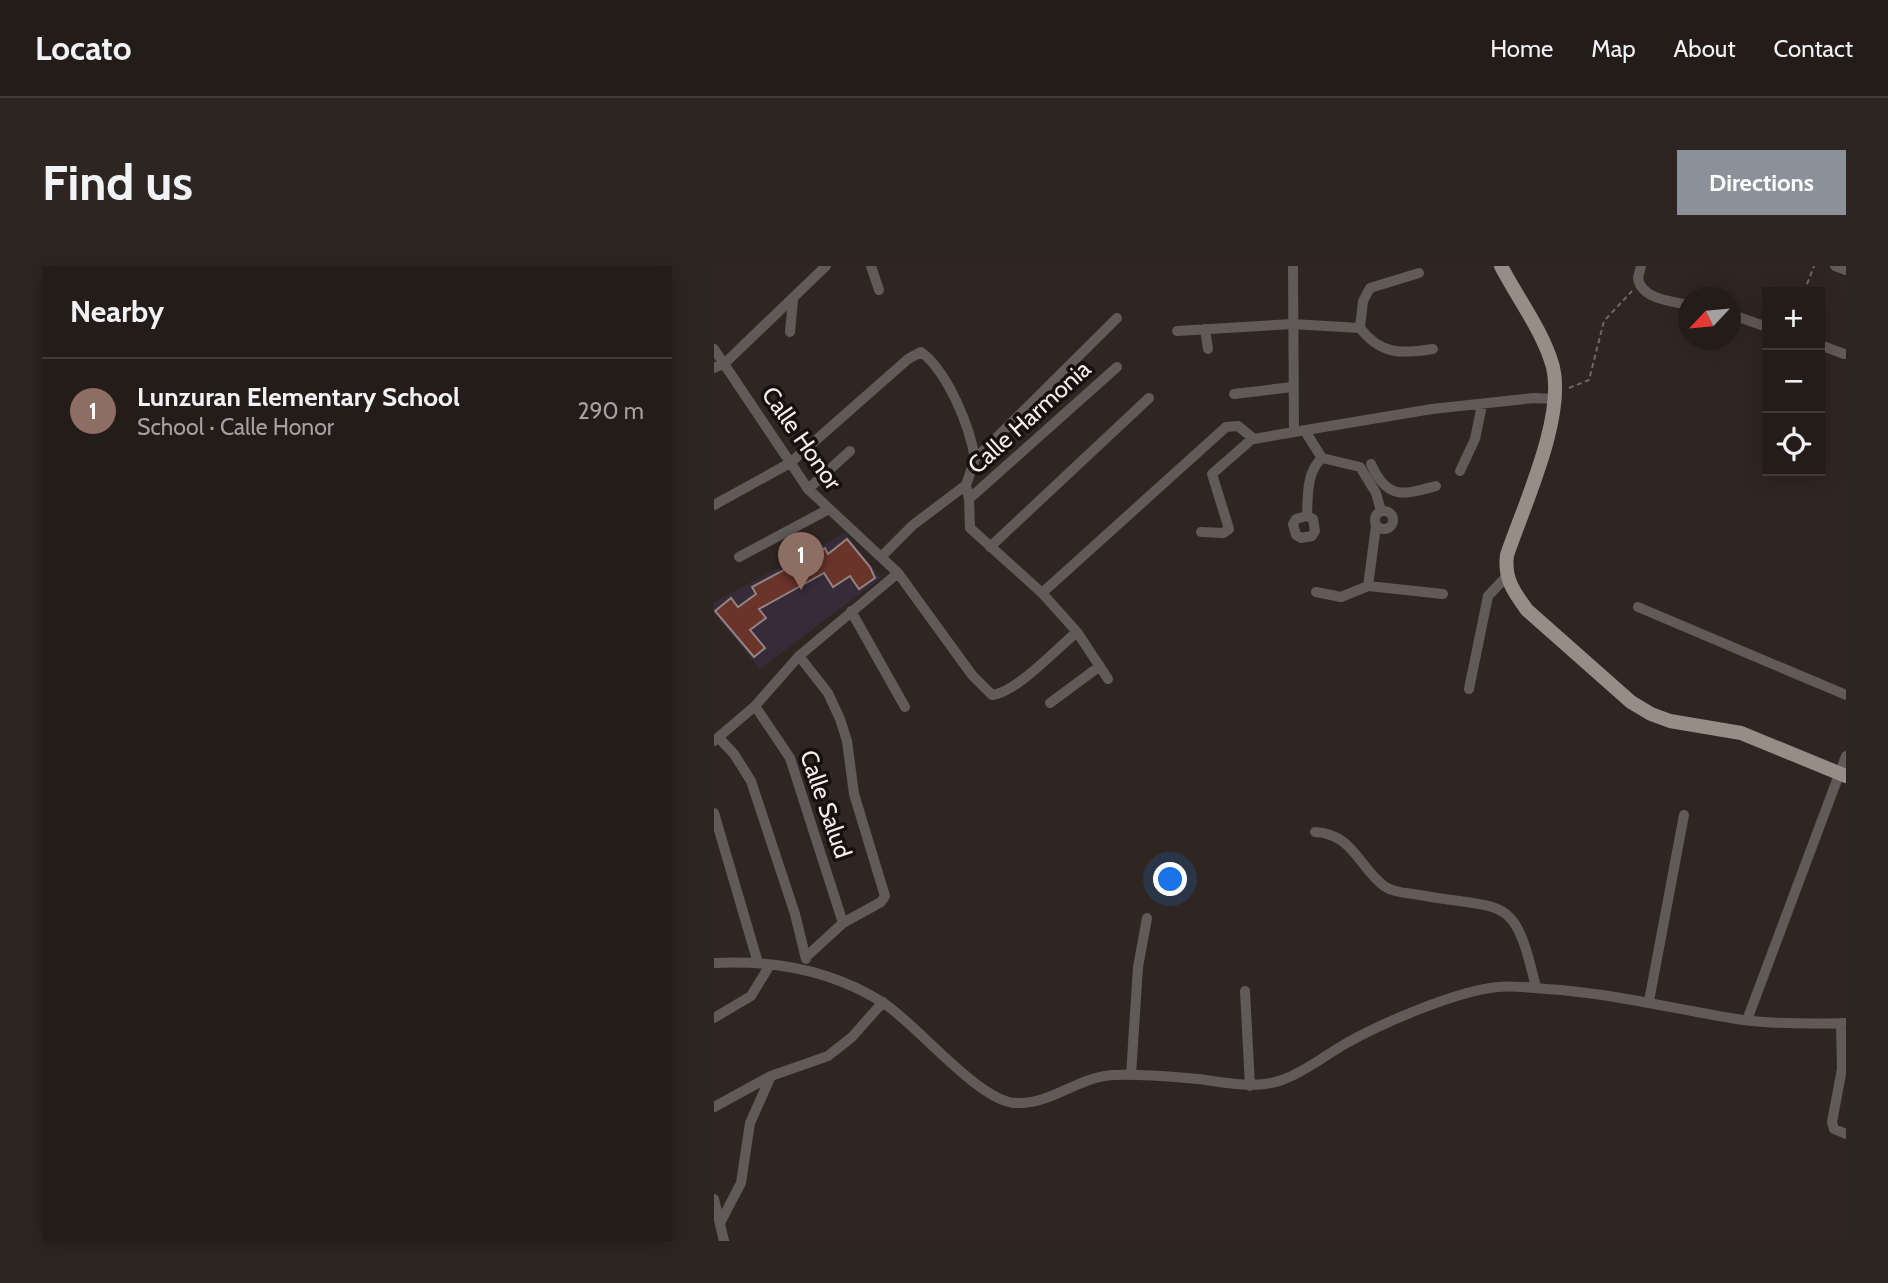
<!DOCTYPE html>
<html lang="en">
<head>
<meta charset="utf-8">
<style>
	body { margin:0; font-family:Cabin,sans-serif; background:#2c2522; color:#f1f3f6 }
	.controls { position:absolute; right:21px; top:21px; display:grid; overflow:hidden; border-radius:0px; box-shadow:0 4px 18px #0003 }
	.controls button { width:63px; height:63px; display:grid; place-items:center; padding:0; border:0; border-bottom:2px solid #413a38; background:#241c19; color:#f1f3f6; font:35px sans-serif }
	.compass { position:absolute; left:964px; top:21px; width:63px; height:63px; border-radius:50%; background:#241c19; box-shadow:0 4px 18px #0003; rotate:244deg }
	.you { position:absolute; left:457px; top:614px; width:24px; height:24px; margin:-18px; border:5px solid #fff; border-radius:50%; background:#1a73e8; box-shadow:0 0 0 10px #1a73e833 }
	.badge { display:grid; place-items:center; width:46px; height:46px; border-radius:50%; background:#8c9099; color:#fff; font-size:23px; font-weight:700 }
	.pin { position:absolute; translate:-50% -58px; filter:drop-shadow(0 2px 4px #0008) }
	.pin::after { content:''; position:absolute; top:37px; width:24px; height:21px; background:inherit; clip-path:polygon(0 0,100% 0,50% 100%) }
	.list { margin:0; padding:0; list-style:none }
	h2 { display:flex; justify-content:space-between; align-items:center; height:91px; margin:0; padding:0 28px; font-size:30px }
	h2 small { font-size:23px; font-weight:400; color:#a3a1a2 }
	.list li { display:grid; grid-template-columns:46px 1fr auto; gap:21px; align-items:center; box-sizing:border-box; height:105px; padding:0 28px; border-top:2px solid #413a38 }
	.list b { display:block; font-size:26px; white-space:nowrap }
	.list p { margin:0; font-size:23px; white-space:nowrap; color:#a3a1a2 }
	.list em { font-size:23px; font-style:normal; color:#a3a1a2 }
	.icon { flex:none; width:38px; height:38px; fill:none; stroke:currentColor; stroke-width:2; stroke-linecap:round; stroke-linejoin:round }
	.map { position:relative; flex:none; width:1132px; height:975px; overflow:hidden; border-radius:0px }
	header { display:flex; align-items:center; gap:42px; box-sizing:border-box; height:98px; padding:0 35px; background:#241c19; border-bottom:2px solid #413a38 }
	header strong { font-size:33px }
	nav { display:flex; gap:38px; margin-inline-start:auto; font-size:24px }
	.intro { display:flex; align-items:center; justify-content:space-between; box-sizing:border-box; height:168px; padding:0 42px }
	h1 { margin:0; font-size:49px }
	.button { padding:18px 32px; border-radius:0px; background:#8c9099; color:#fff; font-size:24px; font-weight:700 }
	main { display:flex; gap:42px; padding:0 42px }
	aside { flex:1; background:#241c19; border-radius:0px; box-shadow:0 4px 18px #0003 }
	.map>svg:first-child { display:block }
	.education { fill:#382b39 }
	.building { fill:#6a342b; stroke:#928482; stroke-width:2 }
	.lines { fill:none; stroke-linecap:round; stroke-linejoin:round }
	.path { stroke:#706763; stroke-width:2; stroke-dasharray:5 3.5; stroke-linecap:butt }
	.minor { stroke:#605b58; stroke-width:10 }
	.major { stroke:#968d86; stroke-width:14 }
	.labels { text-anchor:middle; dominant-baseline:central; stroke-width:7; stroke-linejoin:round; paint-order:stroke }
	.street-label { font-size:24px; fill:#f5eeeb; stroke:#15100e }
</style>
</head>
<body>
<header>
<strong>Locato</strong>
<nav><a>Home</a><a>Map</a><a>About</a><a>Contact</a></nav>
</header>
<div class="intro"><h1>Find us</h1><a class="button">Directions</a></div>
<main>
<aside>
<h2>Nearby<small></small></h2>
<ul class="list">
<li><span class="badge" style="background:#8d6e63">1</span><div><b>Lunzuran Elementary School</b><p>School · Calle Honor</p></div><em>290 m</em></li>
</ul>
</aside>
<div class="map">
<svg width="1132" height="975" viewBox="0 0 1132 975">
	<rect width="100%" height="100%" fill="#302621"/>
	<path class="education" d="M131,267L167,312L46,403L0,347V336Z"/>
	<path class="building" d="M133,273L156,301L161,312L145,323L136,310L119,321L110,307L45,343L52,352L36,364L51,382L40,391L1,345L17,332L24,341L42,328L38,321L111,282L114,288Z"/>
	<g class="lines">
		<path class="path" d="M1090,26L1100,0
			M855,122L875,114L890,55L918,25"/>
		<path class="minor" d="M157,0L165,24
			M579,0L580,166L718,143L820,132L841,133
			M927,0L924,12C927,33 957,35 974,39
			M1121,0L1132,4
			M1016,48L1053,61
			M646,62C667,89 687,88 719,83
			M491,63L494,83
			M463,65L578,58L646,62L649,35L656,22L705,7
			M76,66L79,34
			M1106,79L1130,88
			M0,83L94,223L184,307L85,390L41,440L0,475
			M0,102L11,97L112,0
			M520,128L578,121
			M591,165L608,192L646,201L662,227L667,245
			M657,198C673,234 689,229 722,220
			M746,205L761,173L768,139
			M252,219L261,193L403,52
			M94,223L136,185
			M255,233L256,262L328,327L363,366L394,413
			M0,239L76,197L194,93L207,86C234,106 256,161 261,193
			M661 254a9 9 0 1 1 18 0a9 9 0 1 1-18 0Z
			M593,250L582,253L579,258L582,269L587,272L598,270L601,265L599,253L593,250C594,231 592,206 608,192
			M487,266L509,267L515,263L498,208L538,173
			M276,281L435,132
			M168,290L199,259L252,219L255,233L403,101
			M25,291L113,244
			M184,307L258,409L278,429C302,427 343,382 363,366
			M654,320L662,260
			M602,326L627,331L654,320L729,328
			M328,327L512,161L524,160L540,173L580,166
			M924,341L1132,429
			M137,345L191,441
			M85,390L114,427L126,453L133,475L140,528L171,630L167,636L129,657L93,690
			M755,423L774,330L792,311
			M336,437L386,400
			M41,440L76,492L129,657
			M5,472L20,488L37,515L81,648L92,693
			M0,547L44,697
			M601,566C639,568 644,600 670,620C680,627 694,627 706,629C793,645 800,626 822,722
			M0,697C59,694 117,704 168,736C203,758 265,836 302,837C337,839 365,810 400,809C424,808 449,810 473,812C504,814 537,825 568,814C591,806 610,790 631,778C668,757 742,725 784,721C799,719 816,722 832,723C899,727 963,744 1029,754C1062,758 1099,758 1132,757
			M531,725L536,820
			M935,735L970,549
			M0,752L37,730L56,699
			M1033,754L1132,490
			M1127,757L1128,803L1118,856L1120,863L1132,868
			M417,809L424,701L433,652
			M0,841L57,810L114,790L138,771L169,736
			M0,933L10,975
			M6,957L27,917L36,857L57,810"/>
		<path class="major" d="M787,0C804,33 829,65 839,101C851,152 810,239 793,289C790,312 799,325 813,344L917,436L937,448L956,455L1027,467L1132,510"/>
	</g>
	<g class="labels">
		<g class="street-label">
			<text transform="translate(315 151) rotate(-42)">Calle Harmonia</text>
			<text transform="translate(88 172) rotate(55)">Calle Honor</text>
			<text transform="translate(112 538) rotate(71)">Calle Salud</text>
		</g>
	</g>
</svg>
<div class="controls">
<button>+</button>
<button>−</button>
<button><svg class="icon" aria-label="locate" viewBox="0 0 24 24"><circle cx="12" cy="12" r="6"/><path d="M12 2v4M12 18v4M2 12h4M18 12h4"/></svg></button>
</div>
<svg class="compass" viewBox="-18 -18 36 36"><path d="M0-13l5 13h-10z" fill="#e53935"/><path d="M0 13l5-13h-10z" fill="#a3a1a2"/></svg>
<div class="you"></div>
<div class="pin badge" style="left:87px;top:324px;background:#8d6e63">1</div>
</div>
</main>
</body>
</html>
